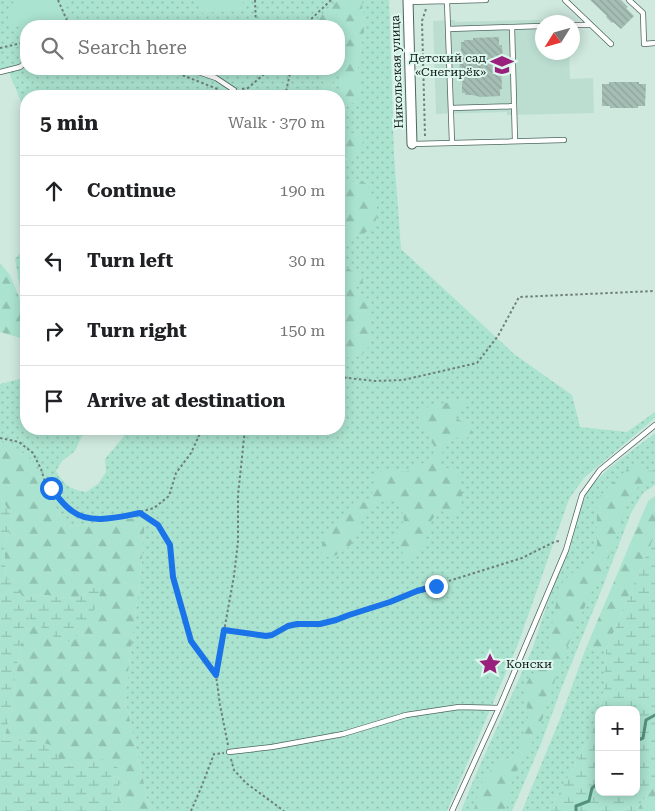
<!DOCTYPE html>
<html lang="en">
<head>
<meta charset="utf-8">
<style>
	body { margin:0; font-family:"Roboto Serif",serif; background:#f2f2f2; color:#202124 }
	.controls { position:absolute; right:15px; bottom:15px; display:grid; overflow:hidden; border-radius:10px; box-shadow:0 2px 12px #0003 }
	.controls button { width:45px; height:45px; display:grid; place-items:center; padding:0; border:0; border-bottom:1px solid #e0e0e0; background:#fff; color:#202124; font:25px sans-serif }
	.compass { position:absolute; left:535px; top:15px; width:45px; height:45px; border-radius:50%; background:#fff; box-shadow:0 2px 12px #0003; rotate:233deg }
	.stop { position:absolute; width:15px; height:15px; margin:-11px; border:4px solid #1a73e8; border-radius:50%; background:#fff }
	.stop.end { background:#1a73e8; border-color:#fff; box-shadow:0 1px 5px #0008 }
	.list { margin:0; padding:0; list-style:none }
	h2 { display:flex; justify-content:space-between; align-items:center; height:65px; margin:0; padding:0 20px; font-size:21px }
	h2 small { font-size:16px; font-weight:400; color:#757577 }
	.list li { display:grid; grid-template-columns:32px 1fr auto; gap:15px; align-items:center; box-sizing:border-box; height:70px; padding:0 20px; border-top:1px solid #e0e0e0 }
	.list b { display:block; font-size:19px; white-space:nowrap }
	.list em { font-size:16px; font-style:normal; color:#757577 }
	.icon { flex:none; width:28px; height:28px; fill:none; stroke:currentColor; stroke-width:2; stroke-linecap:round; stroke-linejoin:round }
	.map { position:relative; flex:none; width:655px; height:811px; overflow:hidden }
	.search { position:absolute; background:#fff; box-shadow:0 2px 12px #0003; left:20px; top:20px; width:325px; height:55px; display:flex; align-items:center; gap:12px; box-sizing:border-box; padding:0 18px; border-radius:20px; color:#757577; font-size:19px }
	.panel { position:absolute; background:#fff; box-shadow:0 2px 12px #0003; left:20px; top:90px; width:325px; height:345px; border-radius:20px }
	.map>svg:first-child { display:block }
	.built { fill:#bbded1 }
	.grass { fill:url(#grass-dots) }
	.forest { fill:url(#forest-firs) }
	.wetland { fill:url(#wetland-marsh); fill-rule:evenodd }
	.pitch { fill:#aae3cf }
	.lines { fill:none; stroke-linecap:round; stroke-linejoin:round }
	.stream { stroke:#55927e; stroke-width:3 }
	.building { fill:url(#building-back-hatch) }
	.service-casing { stroke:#4f665e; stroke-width:6 }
	.minor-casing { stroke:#4f665e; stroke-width:11 }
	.path { stroke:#6e8079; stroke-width:2; stroke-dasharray:2.5 2.5; stroke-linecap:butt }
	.service { stroke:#fff; stroke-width:4.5 }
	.minor { stroke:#fff; stroke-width:9 }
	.route { stroke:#1a73e8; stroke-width:6 }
	.labels { text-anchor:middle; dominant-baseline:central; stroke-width:4; stroke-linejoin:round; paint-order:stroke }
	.poi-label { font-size:12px; fill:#0e1714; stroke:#dcf7ed; text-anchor:end }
	.street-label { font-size:12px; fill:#0e1714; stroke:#dcf7ed }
</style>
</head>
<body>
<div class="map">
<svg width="655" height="811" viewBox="0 0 655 811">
	<defs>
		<pattern id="grass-dots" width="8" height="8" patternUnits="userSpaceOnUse" patternTransform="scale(1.25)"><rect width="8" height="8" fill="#aae3cf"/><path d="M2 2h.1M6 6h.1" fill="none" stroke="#91c2b1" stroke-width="1.8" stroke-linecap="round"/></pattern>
		<pattern id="forest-firs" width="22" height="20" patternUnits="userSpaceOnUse" patternTransform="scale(1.25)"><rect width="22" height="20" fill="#aae3cf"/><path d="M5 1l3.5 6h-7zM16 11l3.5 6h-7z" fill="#91c2b1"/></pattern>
		<pattern id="wetland-marsh" width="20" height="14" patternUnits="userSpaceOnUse" patternTransform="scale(1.25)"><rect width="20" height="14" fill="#aae3cf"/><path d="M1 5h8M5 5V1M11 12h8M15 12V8" fill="none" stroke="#91c2b1"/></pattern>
		<pattern id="building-back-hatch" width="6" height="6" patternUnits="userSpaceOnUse" patternTransform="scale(1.25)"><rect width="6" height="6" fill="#a5beb5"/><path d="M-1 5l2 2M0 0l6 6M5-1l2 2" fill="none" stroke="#8da39b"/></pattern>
	</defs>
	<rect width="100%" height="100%" fill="#cfe9df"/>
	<path class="built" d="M568,19V22H542V52L569,53L570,79L593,78L594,113L507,115V112L436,114L433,21L455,20V22Z"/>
	<path class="grass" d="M0,0H339L325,11L313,26H26V69H318C323,76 325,82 323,90L319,93L305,96H26V113L7,68L0,72Z
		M362,0H389L394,154L401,249L514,354L572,395L580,427L627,432L655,412V418L584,478L569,499L518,644L447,811H150L125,698L141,569L145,520L135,518L66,527L53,502L43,485L10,445L0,442V384L23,378H26V429H85L75,451L62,461L56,471C65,485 69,489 86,492L98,484L106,472L105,459L124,436L126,429H339V157L347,160L357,133H342L339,131V96H332L333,77L335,73H340L342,99L360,85L357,71L364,32Z
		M26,223V302L20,287L15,259C28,246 25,239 26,223Z
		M655,433V485L643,493L631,513L603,586L561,689L542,741L512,811H461L476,774L532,650L574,522L589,488L609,468Z
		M586,648L606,650L604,691L592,733L566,781L548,811H522L560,719Z"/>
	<path class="forest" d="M339,0H362L364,32L357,71L360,85V96L354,103H345L342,99L340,73H335L333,77L332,96H305L319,93L323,90C325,82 323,76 318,69H339V26H313L325,11Z
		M339,131L342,133H357L363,140L362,149C353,157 352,161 339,157Z
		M362,181C368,184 370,190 373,196C387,223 364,240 339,240V187L352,182Z
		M0,263L10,275L26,314V336L24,339L0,332Z
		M346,267L363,278L361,287H352L353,291L371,300L372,305L370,345L361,356L352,358L339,357V283L340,273Z
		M462,399L466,402L465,407L455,418L468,424L473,433L466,439L451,437C443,445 442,455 441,465C446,468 455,470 458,476C462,482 464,503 460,509C458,512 454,514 451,517L447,516L440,509L431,521L427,536L423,545L409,561L405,558L395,537V532L404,521L402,510L393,499L384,502H379C373,507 365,513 362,519C359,524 359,530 357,535C352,547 339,557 326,557L322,554V544L330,530L355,501L360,499L365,502C379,496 367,482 380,472C388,465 398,474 407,471C413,470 426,461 432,458C439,436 424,439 419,422C418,419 419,414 420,410L424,408Z
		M0,442L9,444L31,458L43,485L53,502L66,527L136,518L145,520L141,569L125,698L150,811H122L117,763L99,759L65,767L33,740L3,742L11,712L19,651L29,617L62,643L74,640L95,607V587L76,599L45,595L24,598L6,578L4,545L14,521L0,495Z
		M633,464L650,471L655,470V479L638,487L628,501L603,574L593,589L586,604L565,652L548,700L543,717L534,739L518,769L511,785L508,802L504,811H474C476,803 477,795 480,788C486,769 500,762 517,754L528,722L527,706L523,690L531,675L541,667L548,651L553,618L560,585L572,573L587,564L597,551V500L608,487Z
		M655,496V535L606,650L586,648L648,501Z
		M655,785V811H637L642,801Z"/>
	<path class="wetland" d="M0,495L14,521L4,545L6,577L24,598L45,595L76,599L95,587L100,592C99,608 84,627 74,640L62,643L29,618L19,651L11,712L3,741L33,740L51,745L65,767L99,758L117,763L122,811H0Z
		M655,535V785L642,801L637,811H548L566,781L592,733L604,691L606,650ZM599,710H636V792H599Z"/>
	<path class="pitch" d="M14,0H67L58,26H26V29L6,23Z
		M198,0H243V11L199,13Z"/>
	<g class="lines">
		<path class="stream" d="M636,741L643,738L646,720L655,715
			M576,811V806L589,801L592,788L599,783"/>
	</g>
	<path class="building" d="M590,0H621L628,7L626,8L634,16L621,29L613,22L612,23L606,17L607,16Z
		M499,37V45H502L503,60H501L502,89H500V96L481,97L472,95H465V93H462V78H460L459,55H461V42H464V40H473V38Z
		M609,82H639V84H646L645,106H638V108H610V106H602V84H609Z"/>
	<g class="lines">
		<defs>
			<path id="service" d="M565,0L611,44
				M629,0L643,13L644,44L655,43
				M447,1L448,29L512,27L515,141
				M408,2L486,0
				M572,25H591
				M512,27L542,26
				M448,29L452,143
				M190,69L216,78L234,90
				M0,72L20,67L26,62
				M451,108L514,106
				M413,144L564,140
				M229,752L272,747L343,734L406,715L459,707L499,708
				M452,811L499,708L566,550L582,495L600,470L655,425"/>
			<path id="minor" d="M408,0L412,144"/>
		</defs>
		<use href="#service" class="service-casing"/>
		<use href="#minor" class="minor-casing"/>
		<path class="path" d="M58,0L69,25
			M255,0L256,26
			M66,26L69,25L71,26
			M304,26L331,0
			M0,48L26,42
			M169,69L177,73L220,90
			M242,89L248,88L270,69
			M285,96L291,69
			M425,136L422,21L426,9
			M339,377L375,381L403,380L477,363L498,336L519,297L655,291
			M0,438L19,442L33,453L41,469L45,482L62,503L73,513L88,518L101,519L125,516L154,508L169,496L176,473L191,453L202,429
			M141,513L158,525L170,545L173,577L191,641L216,675
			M224,630L266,636L272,635L288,626L297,624H320L336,620L349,615L391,602L417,591L522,558L554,542L559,541L560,543
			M228,745L220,705L216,675L234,576L238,541V495L245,429
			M231,759L234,770L246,783L284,811
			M191,811L201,788L214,754L224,753"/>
		<use href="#service" class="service"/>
		<use href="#minor" class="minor"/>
	</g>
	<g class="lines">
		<path class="route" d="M51,488C57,496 63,505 72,511C90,525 119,517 140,513L158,525L170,545L173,577L191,641L216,675L224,630L266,636L272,635L288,626L297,624H320L336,620L349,615L390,602L417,591L436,586"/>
	</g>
	<defs>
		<symbol id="school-bare" viewBox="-9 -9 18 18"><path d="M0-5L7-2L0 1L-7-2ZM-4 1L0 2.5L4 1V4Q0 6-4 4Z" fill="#9a217b" stroke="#dcf7ed" stroke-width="2.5" paint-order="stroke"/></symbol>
		<symbol id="sight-bare" viewBox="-9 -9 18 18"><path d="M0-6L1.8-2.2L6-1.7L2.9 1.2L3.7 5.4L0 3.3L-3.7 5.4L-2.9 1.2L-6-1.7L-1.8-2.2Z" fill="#9a217b" stroke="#dcf7ed" stroke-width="2.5" paint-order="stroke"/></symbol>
	</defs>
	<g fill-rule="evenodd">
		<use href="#school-bare" x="486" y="49" width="32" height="32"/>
		<use href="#sight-bare" x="474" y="648" width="32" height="32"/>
	</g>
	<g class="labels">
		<g class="poi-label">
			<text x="486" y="58">Детский сад<tspan x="486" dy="14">«Снегирёк»</tspan></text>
			<text x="506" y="664" text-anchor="start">Конски</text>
		</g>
		<g class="street-label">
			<text transform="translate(397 72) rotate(-92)">Никольская улица</text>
		</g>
	</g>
</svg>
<div class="controls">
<button>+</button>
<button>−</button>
</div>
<svg class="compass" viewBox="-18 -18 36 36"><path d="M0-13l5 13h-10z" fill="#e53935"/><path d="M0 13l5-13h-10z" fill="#757577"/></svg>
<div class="stop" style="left:51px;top:488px"></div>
<div class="stop end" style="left:436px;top:586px"></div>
<div class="search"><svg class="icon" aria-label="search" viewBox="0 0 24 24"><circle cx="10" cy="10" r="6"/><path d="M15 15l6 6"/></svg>Search here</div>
<section class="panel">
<h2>5 min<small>Walk · 370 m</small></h2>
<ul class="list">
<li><svg class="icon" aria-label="ahead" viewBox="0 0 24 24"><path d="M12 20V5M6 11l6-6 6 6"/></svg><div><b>Continue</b></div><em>190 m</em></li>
<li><svg class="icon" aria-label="left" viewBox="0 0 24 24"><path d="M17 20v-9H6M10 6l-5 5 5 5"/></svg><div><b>Turn left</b></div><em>30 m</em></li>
<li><svg class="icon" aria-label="right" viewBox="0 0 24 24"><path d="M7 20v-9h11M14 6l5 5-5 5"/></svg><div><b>Turn right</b></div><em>150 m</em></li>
<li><svg class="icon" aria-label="arrive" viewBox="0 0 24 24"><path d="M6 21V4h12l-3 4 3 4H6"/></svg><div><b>Arrive at destination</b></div></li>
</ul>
</section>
</div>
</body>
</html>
